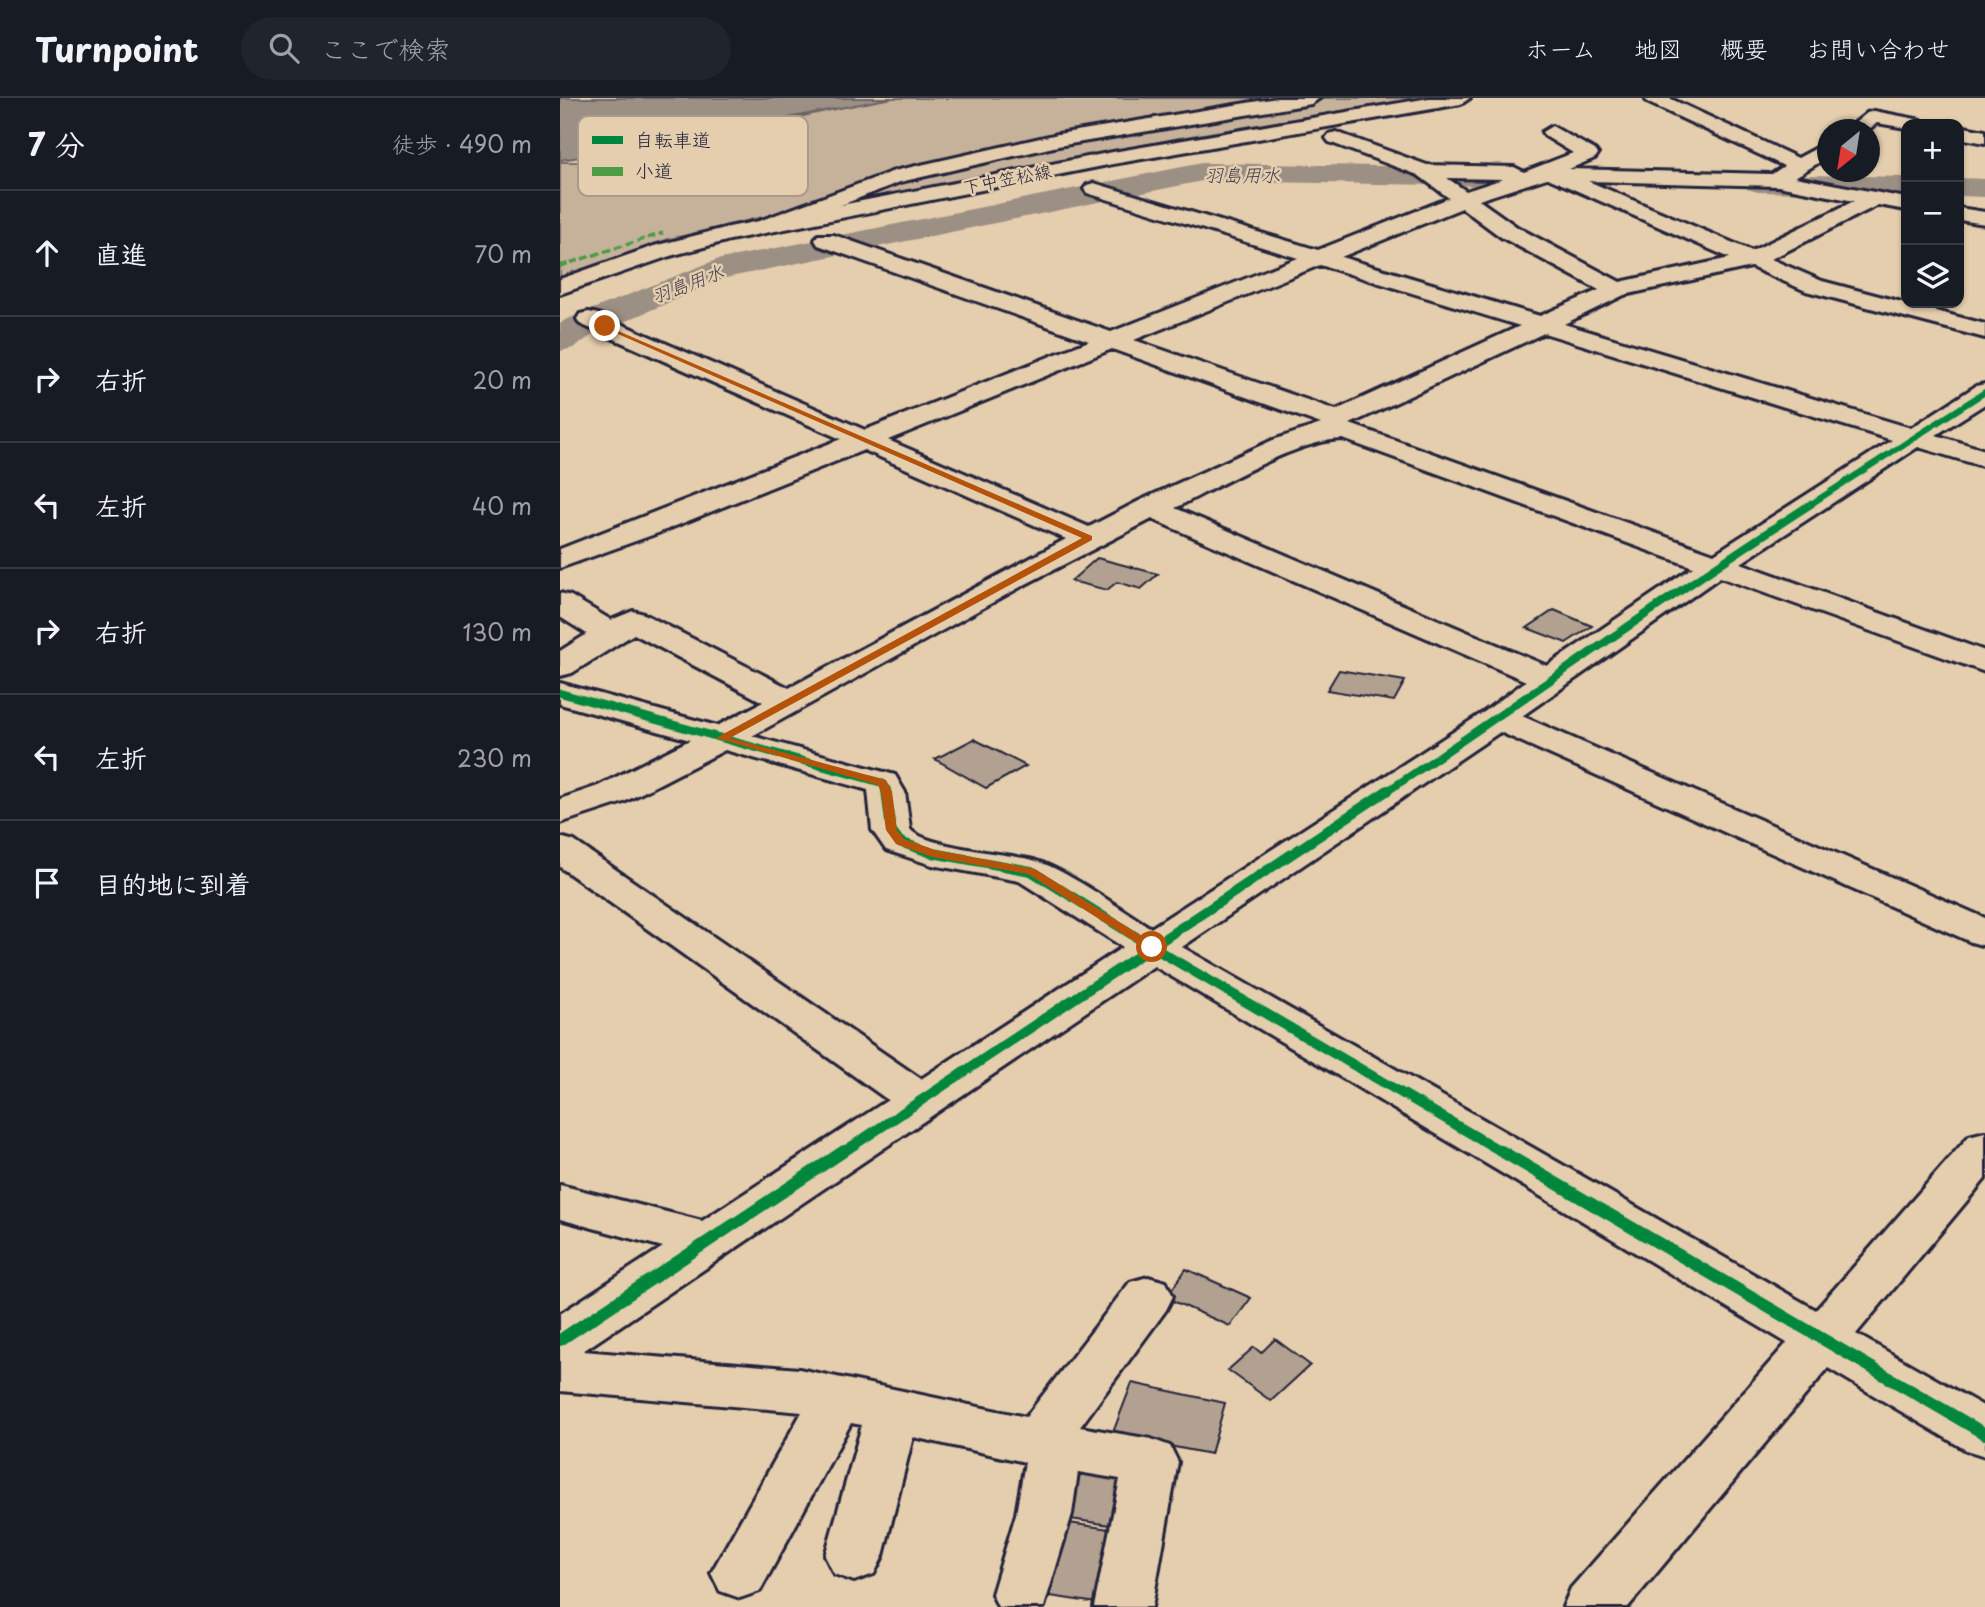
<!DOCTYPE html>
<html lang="ja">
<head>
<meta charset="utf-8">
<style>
	body { margin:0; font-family:"Playpen Sans","Klee One",sans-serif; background:#20242c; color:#f1f3f6 }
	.controls { position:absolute; right:21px; top:21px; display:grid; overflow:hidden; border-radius:14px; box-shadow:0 2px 5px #0004 }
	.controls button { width:63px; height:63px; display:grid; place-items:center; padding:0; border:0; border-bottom:2px solid #363941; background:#171b24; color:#f1f3f6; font:35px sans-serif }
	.compass { position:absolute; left:1257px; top:21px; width:63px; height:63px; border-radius:50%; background:#171b24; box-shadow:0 2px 5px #0004; rotate:210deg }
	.stop { position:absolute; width:21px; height:21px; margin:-16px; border:5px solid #b45309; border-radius:50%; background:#fff }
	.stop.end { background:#b45309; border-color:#fff; box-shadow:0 2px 7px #0008 }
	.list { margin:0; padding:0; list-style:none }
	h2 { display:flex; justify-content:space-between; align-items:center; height:91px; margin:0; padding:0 28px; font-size:30px }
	h2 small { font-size:23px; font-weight:400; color:#9ea1a6 }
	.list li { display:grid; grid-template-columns:46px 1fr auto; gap:21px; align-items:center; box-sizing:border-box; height:126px; padding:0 28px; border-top:2px solid #363941 }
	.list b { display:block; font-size:26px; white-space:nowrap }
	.list em { font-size:23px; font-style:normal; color:#9ea1a6 }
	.icon { flex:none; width:38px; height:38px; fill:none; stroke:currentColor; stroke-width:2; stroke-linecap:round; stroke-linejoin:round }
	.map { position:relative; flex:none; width:1425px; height:1509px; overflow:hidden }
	header { display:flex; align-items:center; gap:42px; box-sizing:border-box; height:98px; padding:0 35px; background:#171b24; border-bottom:2px solid #363941 }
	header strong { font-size:33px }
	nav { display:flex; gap:38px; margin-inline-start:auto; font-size:24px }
	.search { width:490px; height:63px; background:#20242c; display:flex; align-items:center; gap:18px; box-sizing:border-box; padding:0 24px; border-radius:38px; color:#9ea1a6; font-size:26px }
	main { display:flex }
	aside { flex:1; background:#171b24 }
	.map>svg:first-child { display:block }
	.green { fill:#c6b29b; stroke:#746a6b; stroke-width:2 }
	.water { fill:#9c8f84; stroke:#6b6367; stroke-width:2 }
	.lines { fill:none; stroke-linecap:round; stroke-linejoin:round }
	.river { fill:#9c8f84; fill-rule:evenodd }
	.building { fill:#b2a190; stroke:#22223b; stroke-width:2 }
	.minor-casing { stroke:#22223b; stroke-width:6 }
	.major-casing { stroke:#22223b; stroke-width:6 }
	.minor { fill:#e5ceae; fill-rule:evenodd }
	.major { fill:#e5ceae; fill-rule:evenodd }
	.quiet { stroke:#4d9b45; stroke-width:3.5; stroke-dasharray:8 3.5; stroke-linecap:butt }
	.cycleway-far3-casing { stroke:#e5ceae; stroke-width:9 }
	.cycleway-far2-casing { stroke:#e5ceae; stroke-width:11 }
	.cycleway-far1-casing { stroke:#e5ceae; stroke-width:14 }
	.cycleway-casing { stroke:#e5ceae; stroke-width:17 }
	.cycleway-far3 { stroke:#00873e; stroke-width:6 }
	.cycleway-far2 { stroke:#00873e; stroke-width:8 }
	.cycleway-far1 { stroke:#00873e; stroke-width:10 }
	.cycleway { stroke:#00873e; stroke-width:12 }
	.route { fill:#b45309 }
	.labels { text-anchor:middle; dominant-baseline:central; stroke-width:5; stroke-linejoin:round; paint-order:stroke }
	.far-street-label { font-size:18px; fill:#22223b; stroke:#e5ceae }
	.far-water-label { font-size:19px; font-style:italic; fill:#403d4d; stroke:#e5ceae }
	.key { fill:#e5ceae; stroke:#aa9a8c; stroke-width:2 }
	.key-label { font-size:19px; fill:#22223b }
</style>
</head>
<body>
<header>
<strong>Turnpoint</strong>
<div class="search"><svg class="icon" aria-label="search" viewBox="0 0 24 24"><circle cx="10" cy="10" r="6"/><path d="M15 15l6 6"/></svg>ここで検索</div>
<nav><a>ホーム</a><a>地図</a><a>概要</a><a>お問い合わせ</a></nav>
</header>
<main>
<aside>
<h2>7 分<small>徒歩 · 490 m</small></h2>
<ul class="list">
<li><svg class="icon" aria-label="ahead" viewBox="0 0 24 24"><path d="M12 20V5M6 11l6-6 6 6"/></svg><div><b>直進</b></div><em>70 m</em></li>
<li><svg class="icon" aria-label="right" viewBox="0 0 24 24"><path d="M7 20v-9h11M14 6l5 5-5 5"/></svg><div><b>右折</b></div><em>20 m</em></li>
<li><svg class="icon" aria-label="left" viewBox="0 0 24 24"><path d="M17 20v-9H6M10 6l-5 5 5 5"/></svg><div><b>左折</b></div><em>40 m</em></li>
<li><svg class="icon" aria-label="right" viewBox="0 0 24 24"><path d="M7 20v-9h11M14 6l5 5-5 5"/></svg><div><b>右折</b></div><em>130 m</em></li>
<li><svg class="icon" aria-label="left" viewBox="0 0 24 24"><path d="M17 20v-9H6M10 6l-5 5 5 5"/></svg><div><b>左折</b></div><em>230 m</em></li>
<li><svg class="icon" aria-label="arrive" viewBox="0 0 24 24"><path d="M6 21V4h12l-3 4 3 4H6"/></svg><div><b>目的地に到着</b></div></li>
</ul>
</aside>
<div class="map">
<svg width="1425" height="1509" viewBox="0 0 1425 1509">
	<rect width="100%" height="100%" fill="#e5ceae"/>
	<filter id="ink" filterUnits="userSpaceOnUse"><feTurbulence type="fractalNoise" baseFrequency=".0143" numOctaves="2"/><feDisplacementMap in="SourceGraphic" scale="14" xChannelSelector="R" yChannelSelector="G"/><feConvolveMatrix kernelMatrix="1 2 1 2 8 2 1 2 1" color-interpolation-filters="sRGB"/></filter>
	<g filter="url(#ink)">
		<path class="green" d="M321,0H860L619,40L345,94L198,120L106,142L0,179V64H47Z"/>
		<path class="water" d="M0,0H332L233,19L134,42L0,62Z"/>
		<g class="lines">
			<path class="river" d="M642,65L935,70L946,73L950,79L946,85L935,88L642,83L165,180L31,238L13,250L0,253V226L5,222L156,162Z
				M1198,76L1346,79V97L1198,94L1187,91L1183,85L1187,79Z
				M1399,80L1425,81V99L1399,98Z"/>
		</g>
		<path class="building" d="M537,460L598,476L581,491L557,484L547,492L511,483Z
			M994,512L1032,528L1006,545L967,530Z
			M779,572L845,583L834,603L767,592Z
			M414,641L466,668L426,690L375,661Z
			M626,1171L691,1200L670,1228L606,1200Z
			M715,1241L750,1267L711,1303L668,1272L694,1249L701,1255Z
			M572,1285L665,1305L651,1356L552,1337Z
			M521,1365L569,1374L563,1429L504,1420Z
			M509,1425L563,1433L550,1507L490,1498Z"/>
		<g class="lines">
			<defs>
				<path id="minor" d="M717,0H760L751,6L498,48L340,84L215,133H199L196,128L199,123L334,73L498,36Z
					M1085,0H1109L1238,60L1268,44V59L1235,79L1346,100V112L1318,107L1211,161L1262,183L1425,226V240L1246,193L1191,169L1064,197L1004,226L1351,330L1416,288L1425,286V306L1376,337L1425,352V369L1358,349L1181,465L1425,553V574L1160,479L962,618L1425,820V848L1411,844L940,634L622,849L1256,1212L1409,1038L1425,1034V1081L1296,1236L1425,1309V1358L1406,1352L1268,1270L1068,1509H1003L1011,1490L1227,1245L594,868L23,1253L239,1271L466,1319L570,1184L588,1179L606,1184L613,1198L606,1212L520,1329L591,1341L610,1348L618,1364L592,1509H534L560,1381L518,1374L512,1416L484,1509H438L432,1496L456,1416L465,1364L353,1339L323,1458L314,1476L294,1483L274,1476L265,1458L302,1327L291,1325L200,1493L180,1500L160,1493L151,1475L242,1314L0,1293V1216L103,1149L0,1121V1087L142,1123L328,1002L0,769V739L14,743L361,981L563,849L459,783L372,767L326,752L312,732L308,692L165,652L64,704L0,725V701L38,688L130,642L0,606V585L157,628L203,604L74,536L12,575L0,578V553L27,536L0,519V495L11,498L51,522L73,513L84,516L229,590L506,441L304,352L98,435L0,470V451L281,341L20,226L17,221L20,216L29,214L38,216L305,332L529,243L258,147L255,142L258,137H274L551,234L738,160L527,95L524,91L527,87L534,85L758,152L889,100L858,77L769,44L766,40L769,36L776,34L867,67L954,69L964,74L1013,55L985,38L982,34L992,28L1035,52L1038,56L1035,60L1009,71L1212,76L1224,68L1087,4ZM887,80L943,81L906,93ZM987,80H988L1170,160L1060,184L957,129L919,102ZM1028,83L1218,88L1294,103L1192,153ZM902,110L941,139L1039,192L980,218L781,159ZM760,167L960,228L776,312L574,242ZM984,235L1332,342L1154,456L790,326ZM552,251L761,326L713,342L579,403L529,429L328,342ZM783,341L1133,469L987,568L615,410C660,388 736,342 783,341ZM592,421L966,583L924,614L591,830C560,811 502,768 469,761C446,756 362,748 350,731L345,694L335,677L192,638L464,487Z
					M1314,13L1361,22L1364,26H1346V30L1317,25L1308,32H1286L1307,15Z
					M1399,28L1425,33V45L1399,40Z
					M1399,110L1425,114V126L1399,122Z"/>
				<path id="major" d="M869,0H910L901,6L553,66L170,142L110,158L0,196V181L94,148L169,129L553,54Z"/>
			</defs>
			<use href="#minor" class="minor-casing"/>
			<use href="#major" class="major-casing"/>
			<use href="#minor" class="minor"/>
			<use href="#major" class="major"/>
			<path class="quiet" d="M0,168L103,135"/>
			<defs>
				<path id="cycleway-far3" d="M1248,408L1425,294"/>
				<path id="cycleway-far2" d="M0,595L322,685L327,694
					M826,694C968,600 1106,499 1251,406"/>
				<path id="cycleway-far1" d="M326,692L331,732L340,744L372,755L471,773L592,849L944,1055
					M282,1055L828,692"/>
				<path id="cycleway" d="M941,1053L1425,1336
					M0,1242L284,1053"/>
			</defs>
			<use href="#cycleway-far3" class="cycleway-far3-casing"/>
			<use href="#cycleway-far2" class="cycleway-far2-casing"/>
			<use href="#cycleway-far1" class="cycleway-far1-casing"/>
			<use href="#cycleway" class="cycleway-casing"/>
			<use href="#cycleway-far3" class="cycleway-far3"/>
			<use href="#cycleway-far2" class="cycleway-far2"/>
			<use href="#cycleway-far1" class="cycleway-far1"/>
			<use href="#cycleway" class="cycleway"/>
		</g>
	</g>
	<path class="route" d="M42,226L532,438V442L170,640L326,682L332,694L337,732L344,741L375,752L475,771L596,847V852H588L468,776L372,759L336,746L326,732L321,694L318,687L156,640L522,440L42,229Z"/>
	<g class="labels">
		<g class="far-street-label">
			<text transform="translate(447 80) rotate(-11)">下中笠松線</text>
		</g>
		<g class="far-water-label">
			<text x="682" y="76">羽島用水</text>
			<text transform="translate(127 185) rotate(-21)">羽島用水</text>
		</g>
	</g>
	<rect x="18" y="18" width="230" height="80" rx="10" class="key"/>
	<rect x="32" y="38" width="31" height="8" fill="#00873e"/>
	<rect x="32" y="69" width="31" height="9" fill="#4d9b45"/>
	<g class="key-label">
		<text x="75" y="49">自転車道</text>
		<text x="75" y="80">小道</text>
	</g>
</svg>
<div class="controls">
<button>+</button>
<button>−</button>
<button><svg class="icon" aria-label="layers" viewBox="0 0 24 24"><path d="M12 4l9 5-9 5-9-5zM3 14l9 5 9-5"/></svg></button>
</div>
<svg class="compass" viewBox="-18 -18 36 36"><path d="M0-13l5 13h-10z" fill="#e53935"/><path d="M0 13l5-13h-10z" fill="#9ea1a6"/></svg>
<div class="stop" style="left:592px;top:849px"></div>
<div class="stop end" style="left:45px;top:228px"></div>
</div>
</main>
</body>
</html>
